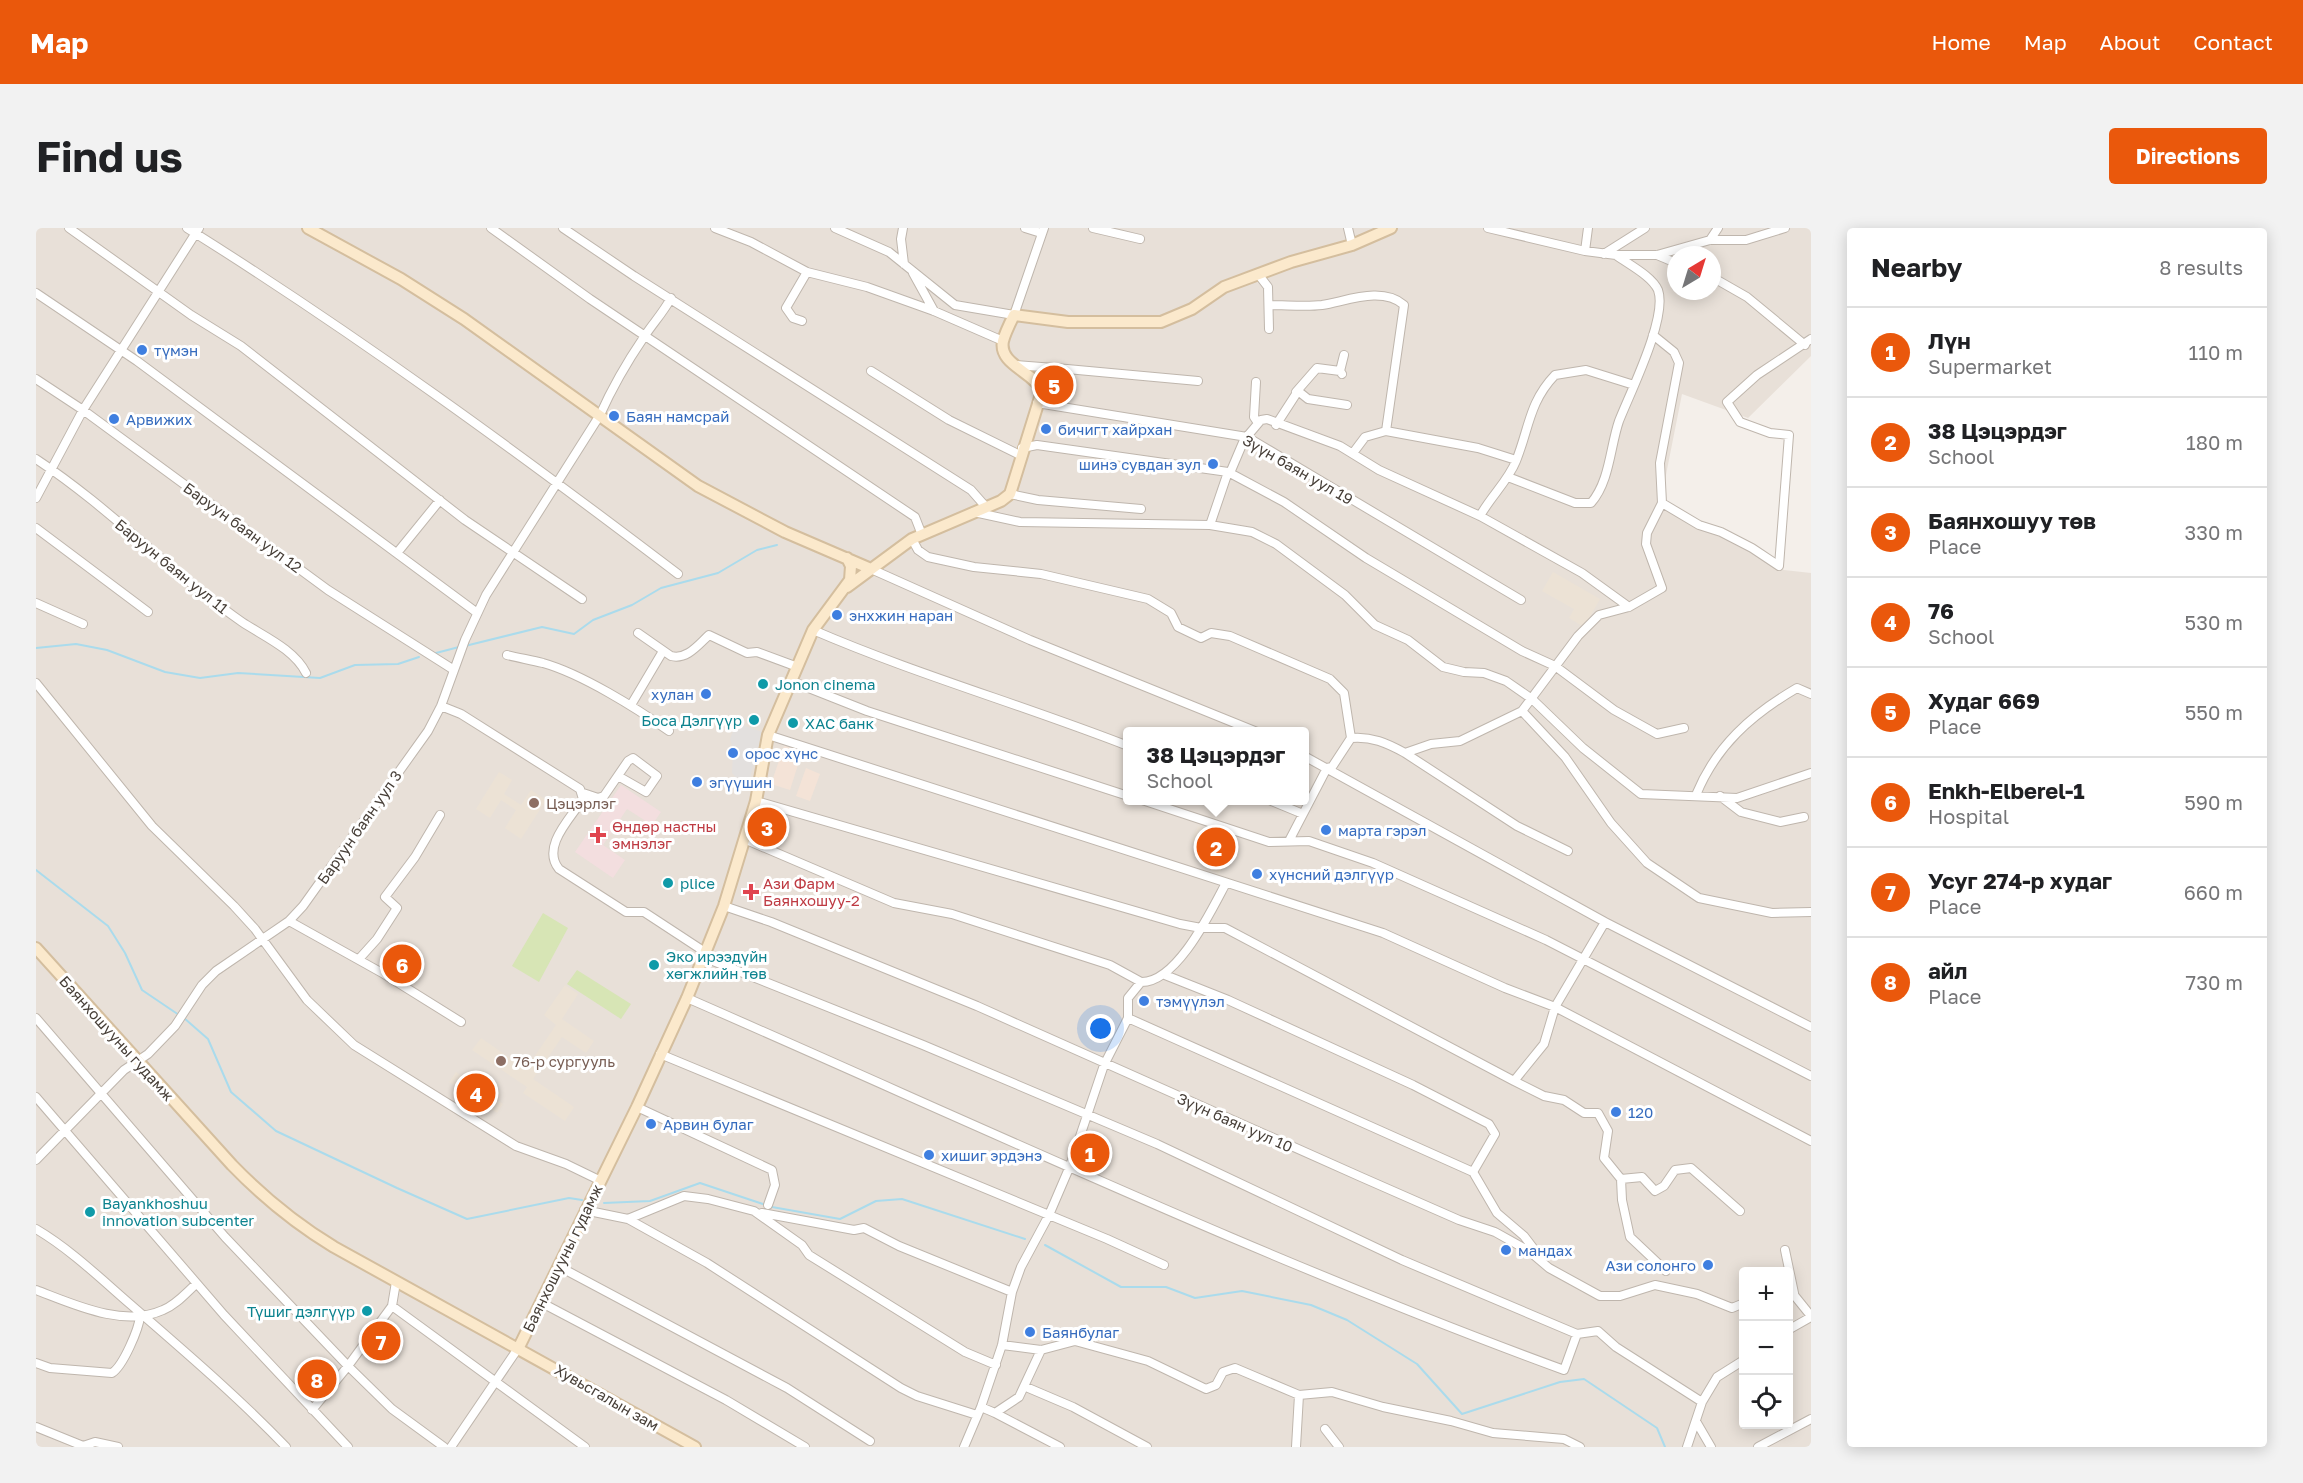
<!DOCTYPE html>
<html lang="en">
<head>
<meta charset="utf-8">
<style>
	body { margin:0; font-family:"Golos Text",sans-serif; background:#f2f2f2; color:#202124 }
	.controls { position:absolute; right:18px; bottom:18px; display:grid; overflow:hidden; border-radius:6px; box-shadow:0 3px 15px #0003 }
	.controls button { width:54px; height:54px; display:grid; place-items:center; padding:0; border:0; border-bottom:2px solid #e0e0e0; background:#fff; color:#202124; font:30px sans-serif }
	.compass { position:absolute; left:1631px; top:18px; width:54px; height:54px; border-radius:50%; background:#fff; box-shadow:0 3px 15px #0003; rotate:38deg }
	.you { position:absolute; left:1065px; top:801px; width:21px; height:21px; margin:-15px; border:4px solid #fff; border-radius:50%; background:#1a73e8; box-shadow:0 0 0 9px #1a73e833 }
	.badge { display:grid; place-items:center; width:39px; height:39px; border-radius:50%; background:#ea580c; color:#fff; font-size:20px; font-weight:700 }
	.pin { position:absolute; translate:-50% -50%; border:3px solid #fff; box-shadow:0 2px 6px #0006 }
	.popup { position:absolute; left:1087px; top:499px; width:186px; height:78px; box-sizing:border-box; display:grid; place-content:center; border-radius:6px; background:#fff; filter:drop-shadow(0 2px 4px #0005); font-size:20px; white-space:nowrap; color:#757577 }
	.popup b { font-size:22px; color:#202124 }
	.popup::after { content:''; position:absolute; left:50%; top:100%; margin-left:-12px; border:12px solid transparent; border-top-color:#fff }
	.list { margin:0; padding:0; list-style:none }
	h2 { display:flex; justify-content:space-between; align-items:center; height:78px; margin:0; padding:0 24px; font-size:26px }
	h2 small { font-size:20px; font-weight:400; color:#757577 }
	.list li { display:grid; grid-template-columns:39px 1fr auto; gap:18px; align-items:center; box-sizing:border-box; height:90px; padding:0 24px; border-top:2px solid #e0e0e0 }
	.list b { display:block; font-size:22px; white-space:nowrap }
	.list p { margin:0; font-size:20px; white-space:nowrap; color:#757577 }
	.list em { font-size:20px; font-style:normal; color:#757577 }
	.icon { flex:none; width:33px; height:33px; fill:none; stroke:currentColor; stroke-width:2; stroke-linecap:round; stroke-linejoin:round }
	.map { position:relative; flex:none; width:1775px; height:1219px; overflow:hidden; border-radius:6px }
	header { display:flex; align-items:center; gap:36px; box-sizing:border-box; height:84px; padding:0 30px; background:#ea580c; color:#fff }
	header strong { font-size:28px }
	nav { display:flex; gap:33px; margin-inline-start:auto; font-size:21px }
	.intro { display:flex; align-items:center; justify-content:space-between; box-sizing:border-box; height:144px; padding:0 36px }
	h1 { margin:0; font-size:42px }
	.button { padding:15px 27px; border-radius:6px; background:#ea580c; color:#fff; font-size:21px; font-weight:700 }
	main { display:flex; gap:36px; padding:0 36px }
	aside { flex:1; background:#fff; border-radius:6px; box-shadow:0 3px 15px #0003 }
	.map>svg:first-child { display:block }
	.residential { fill:#e8e0d8; fill-rule:evenodd }
	.commercial { fill:#f4e3d7 }
	.education { fill:#ece2d5 }
	.medical { fill:#f3dedf }
	.green { fill:#d7e5b5 }
	.parking { fill:#e3e0de }
	.lines { fill:none; stroke-linecap:round; stroke-linejoin:round }
	.stream { stroke:#aadbec; stroke-width:2 }
	.street-casing { stroke:#bfb6ad; stroke-width:10 }
	.secondary-casing { stroke:#d4be9e; stroke-width:14 }
	.street { stroke:#fff; stroke-width:8 }
	.secondary { stroke:#fbe9cc; stroke-width:10 }
	.shop-dot { fill:#3f7fe0; stroke:#fff; stroke-width:2 }
	.culture-dot { fill:#0f9aa8; stroke:#fff; stroke-width:2 }
	.education-dot { fill:#8d6e63; stroke:#fff; stroke-width:2 }
	.health-dot { fill:#e0444e; stroke:#fff; stroke-width:2 }
	.labels { text-anchor:middle; dominant-baseline:central; stroke-width:6; stroke-linejoin:round; paint-order:stroke }
	.shop-label { font-size:15px; fill:#366cbe; stroke:#fff; text-anchor:start }
	.street-label { font-size:15px; fill:#473f38; stroke:#fff }
	.culture-label { font-size:15px; fill:#0d838f; stroke:#fff; text-anchor:start }
	.education-label { font-size:15px; fill:#785e54; stroke:#fff; text-anchor:start }
	.health-label { font-size:15px; fill:#be3a42; stroke:#fff; text-anchor:start }
</style>
</head>
<body>
<header>
<strong>Map</strong>
<nav><a>Home</a><a>Map</a><a>About</a><a>Contact</a></nav>
</header>
<div class="intro"><h1>Find us</h1><a class="button">Directions</a></div>
<main>
<div class="map">
<svg width="1775" height="1219" viewBox="0 0 1775 1219">
	<rect width="100%" height="100%" fill="#f4efea"/>
	<path class="residential" d="M0,0H1775V128L1712,190L1646,166L1625,272L1748,342L1775,345V1219H0ZM1640,27H1676V63H1640ZM1092,504H1268V572H1092ZM1708,1044H1752V1196H1708Z"/>
	<path class="commercial" d="M748,518L766,524L754,562L735,556Z
		M770,540L784,546L774,573L760,568Z"/>
	<path class="education" d="M1517,344L1564,371L1548,399L1533,390L1538,381L1506,363Z
		M463,544L476,552L468,566L485,577L495,562L510,572L485,611L469,600L480,582L465,572L454,590L440,581Z
		M1162,598L1197,614L1183,646L1169,640L1176,623L1155,614Z
		M529,757L542,766L526,791L558,813L550,825L526,809L497,851L538,879L529,893L487,865L491,859L436,822L445,810L490,841L520,797L508,787Z
		M420,844L467,876L461,885L413,854Z"/>
	<path class="medical" d="M585,557L625,584L616,597L591,581L567,617L589,632L577,650L539,624Z"/>
	<path class="green" d="M507,685L532,700L503,754L476,738Z
		M541,742L595,776L585,791L531,756Z"/>
	<path class="parking" d="M700,495L726,504L711,561L696,545L697,522L694,511Z"/>
	<g class="lines">
		<path class="stream" d="M429,418L506,399L538,406L557,392L596,377L625,360L682,345L721,322L741,317
			M0,420L40,416L71,422L129,444L164,450L202,445L284,450L319,437L362,436L383,429
			M400,425L423,419
			M0,642L72,698L89,725L106,762L143,787
			M148,790L172,811L195,864L240,903L361,960L431,991L533,970L546,972
			M568,975L614,973L664,955L736,979L804,991L840,973L866,971L989,1011
			M1009,1017L1085,1059H1130L1159,1070L1206,1063L1275,1077L1311,1092L1381,1136L1426,1186L1524,1154L1548,1151L1621,1200L1629,1219"/>
		<defs>
			<path id="street" d="M33,0L155,87L205,118L429,292L546,371
				M151,0C320,106 483,225 642,346
				M455,0L554,71L879,289L886,307
				M527,0L598,48L935,262L950,279
				M679,0L715,14L771,44L831,59L898,83L967,113
				M799,0L853,24L919,77L978,87L1008,0
				M867,0L865,11L868,36
				M989,0L1005,5
				M1057,0L1104,11
				M1312,0L1316,17
				M1452,0L1549,23L1580,27H1621L1674,12H1710L1749,0
				M1674,12L1682,0
				M1549,23L1552,0
				M1568,26L1609,0
				M1621,27L1640,35
				M877,45L898,83
				M1222,46L1232,59L1233,101
				M1676,49L1711,69L1769,117
				M0,65L101,133L440,384
				M1234,77C1251,77 1270,79 1286,77C1311,73 1346,58 1368,77L1350,203L1329,209L1317,225
				M766,93L757,90L750,80L771,44
				M979,137L1031,141
				M835,143L913,192L984,227
				M1304,143L1308,127
				M0,151L47,182L292,362L418,442
				M1220,154L1218,189L1222,195
				M1260,164L1281,140L1304,143L1306,146
				M1001,175L1211,209L1485,372
				M1016,177L1031,141L1162,153
				M1240,197L1262,163L1272,171L1311,177
				M1350,203L1442,220L1480,232
				M986,220L1001,217L1192,244L1248,274L1330,330L1419,383L1486,423L1519,438L1578,482L1621,506L1648,500
				M0,231C73,279 134,344 206,394C227,408 258,421 270,445
				M1194,245L1208,212L1225,192L1231,191L1304,218L1343,242L1444,288L1546,345L1593,379
				M1472,249L1539,275H1555C1574,253 1574,219 1583,193C1594,165 1632,89 1622,62C1616,48 1592,36 1580,27
				M974,266L1002,272L1105,281
				M0,270L47,182L163,0
				M1626,275L1663,297L1685,304L1716,320L1743,338L1753,207L1734,205L1704,194L1691,174L1721,147L1775,111
				M938,284L984,294L1174,297L1216,304L1240,316L1309,367L1339,397L1372,412L1407,439L1428,444L1448,445L1470,453L1496,471L1547,520L1605,566L1701,570L1775,545
				M1444,288C1455,268 1472,253 1480,233C1493,201 1493,174 1519,147L1550,142L1598,157
				M1174,297L1192,244
				M0,300L112,384
				M876,311L882,322L892,329L938,339L1005,346L1112,371L1135,385L1142,399L1165,410L1175,405L1194,408L1294,451L1308,465L1315,510
				M361,325L404,272
				M835,341L994,412L1221,504
				M0,375L47,396
				M777,402C879,446 987,477 1092,518
				M602,405L635,428C651,432 662,417 673,407L711,425L721,424L759,438
				M471,427C483,430 495,432 507,435C546,446 600,480 633,503
				M755,453L831,483L1092,568
				M0,455L116,598L198,678L219,701L271,772L318,817L480,918L530,936L563,952
				M595,477L627,423
				M405,478L425,486L544,561L547,571C534,591 505,619 523,641L590,684H608L669,724
				M1486,483L1529,529L1575,595L1611,635L1663,670L1736,685L1775,684
				M732,507L1347,705L1469,760L1519,779L1775,913
				M1369,525L1481,598L1532,623
				M1268,528L1569,694L1775,799
				M547,565L562,570L568,568L592,533L597,530L621,548L610,564L582,548
				M1660,567C1680,518 1715,487 1761,460L1775,466
				M1684,568L1705,584L1744,594L1768,589
				M1106,572L1233,614L1273,613L1337,635L1510,712L1775,848
				M1233,572L1267,586
				M720,573L1144,696L1165,700H1189L1478,853L1508,868L1528,872L1548,885H1562L1572,903L1568,930L1585,951L1586,972L1594,1009L1630,1043
				M708,611L858,675L916,686L1074,737L1105,754
				M1254,611L1291,540L1296,539L1315,510C1335,508 1351,515 1369,525L1395,516L1424,513L1486,483L1542,408L1563,387L1593,379L1626,360L1610,316L1611,305L1626,275L1624,235L1643,135L1638,124L1617,107
				M688,678L735,694L941,778L1325,949L1423,992L1459,1004L1493,1023L1513,1040L1564,1068H1584L1619,1057L1661,1066L1696,1080L1708,1075
				M253,693L348,746L425,794
				M667,729L887,817L1121,916L1366,1032L1541,1106L1562,1103L1580,1119L1666,1174
				M323,731L341,711L361,680L349,669L379,629L404,587
				M1129,747L1192,772L1377,857L1453,896L1459,906L1437,944L1461,985L1488,1008L1501,1025
				M651,770C942,897 1230,1033 1528,1142L1541,1106
				M0,790L189,1009L312,1138L276,1182
				M1092,790L1437,944
				M624,826L1071,1011L1128,1037
				M1478,853L1508,816L1519,779L1569,694
				M0,869L188,1087L312,1219
				M601,879L736,942L739,957L732,977
				M0,932L88,842L112,826L139,798L166,757L180,743L253,693L267,678L392,503L405,478L429,412L450,367L564,187C576,160 591,134 608,109C617,95 627,85 635,70
				M1585,951L1606,949L1619,963L1628,958L1639,942L1655,940L1704,983
				M548,982L592,991L671,1035L865,1160L881,1168L941,1187
				M726,985L818,1002L828,1000L863,1018L976,1064
				M592,991L648,968L672,971L718,983L766,1017L773,1027L929,1124L960,1137
				M0,1001C34,1021 64,1050 94,1076C147,1122 201,1168 250,1219
				M1749,1022L1758,1065
				M522,1038L751,1160L834,1213
				M360,1054L356,1078L312,1138L356,1181L408,1219
				M0,1062C37,1076 87,1100 127,1082C140,1077 150,1065 160,1056
				M1754,1062L1775,1088
				M506,1075L690,1172L769,1219
				M356,1078L549,1219
				M1752,1102L1775,1089
				M966,1117L1005,1122L1039,1113L1112,1133L1170,1161L1180,1157L1187,1144L1199,1140L1263,1167L1296,1164L1347,1179L1415,1193L1457,1205L1528,1211L1544,1219
				M0,1135L14,1140L76,1145C87,1138 103,1101 104,1088
				M990,1159L1037,1179L1111,1219
				M945,1179L966,1117L976,1064L985,1039L1013,987L1034,938L1068,837L1092,790V770L1105,754C1141,755 1175,683 1190,655
				M959,1185L1024,1219
				M1661,1195L1675,1219
				M0,1199L47,1218L59,1214L82,1219
				M1289,1201L1303,1219
				M415,1219L483,1119
				M928,1219L945,1179L959,1185L983,1169L1005,1122
				M1260,1219L1263,1167
				M1651,1219L1666,1174L1681,1149L1708,1132
				M1722,1219L1775,1191"/>
			<path id="secondary" d="M272,0L365,51L428,91L662,258L749,304L835,341
				M811,359L876,311L965,273L974,266L1006,163C999,144 962,137 967,113C969,105 974,95 978,87L1032,94H1125L1156,81L1188,59L1255,34L1316,17L1355,0
				M0,720L196,937C227,969 260,996 298,1019L659,1219
				M483,1119L601,879L651,770L688,678L720,573L732,507L777,402L814,352L815,338L811,330"/>
		</defs>
		<use href="#street" class="street-casing"/>
		<use href="#secondary" class="secondary-casing"/>
		<use href="#street" class="street"/>
		<use href="#secondary" class="secondary"/>
	</g>
	<g class="shop-dot">
		<circle cx="106" cy="122" r="6"/>
		<circle cx="578" cy="188" r="6"/>
		<circle cx="78" cy="191" r="6"/>
		<circle cx="1010" cy="201" r="6"/>
		<circle cx="1177" cy="236" r="6"/>
		<circle cx="801" cy="387" r="6"/>
		<circle cx="670" cy="466" r="6"/>
		<circle cx="697" cy="525" r="6"/>
		<circle cx="661" cy="554" r="6"/>
		<circle cx="1290" cy="602" r="6"/>
		<circle cx="1221" cy="646" r="6"/>
		<circle cx="1108" cy="773" r="6"/>
		<circle cx="1580" cy="884" r="6"/>
		<circle cx="615" cy="896" r="6"/>
		<circle cx="893" cy="927" r="6"/>
		<circle cx="1470" cy="1022" r="6"/>
		<circle cx="1672" cy="1037" r="6"/>
		<circle cx="994" cy="1104" r="6"/>
	</g>
	<g class="culture-dot">
		<circle cx="727" cy="456" r="6"/>
		<circle cx="718" cy="492" r="6"/>
		<circle cx="757" cy="495" r="6"/>
		<circle cx="632" cy="655" r="6"/>
		<circle cx="618" cy="737" r="6"/>
		<circle cx="54" cy="984" r="6"/>
		<circle cx="331" cy="1083" r="6"/>
	</g>
	<g class="education-dot">
		<circle cx="498" cy="575" r="6"/>
		<circle cx="465" cy="833" r="6"/>
	</g>
	<g class="health-dot">
		<path d="M559 598h6v6h6v6h-6v6h-6v-6h-6v-6h6z"/>
		<path d="M712 655h6v6h6v6h-6v6h-6v-6h-6v-6h6z"/>
	</g>
	<g class="labels">
		<g class="shop-label">
			<text x="118" y="122">түмэн</text>
			<text x="590" y="188">Баян намсрай</text>
			<text x="90" y="191">Арвижих</text>
			<text x="1022" y="201">бичигт хайрхан</text>
			<text x="1165" y="236" text-anchor="end">шинэ сувдан зул</text>
			<text x="813" y="387">энхжин наран</text>
			<text x="658" y="466" text-anchor="end">хулан</text>
			<text x="709" y="525">орос хүнс</text>
			<text x="673" y="554">эгүүшин</text>
			<text x="1302" y="602">марта гэрэл</text>
			<text x="1233" y="646">хүнсний дэлгүүр</text>
			<text x="1120" y="773">тэмүүлэл</text>
			<text x="1592" y="884">120</text>
			<text x="627" y="896">Арвин булаг</text>
			<text x="905" y="927">хишиг эрдэнэ</text>
			<text x="1482" y="1022">мандах</text>
			<text x="1660" y="1037" text-anchor="end">Ази солонго</text>
			<text x="1006" y="1104">Баянбулаг</text>
		</g>
		<g class="street-label">
			<text transform="translate(1262 241) rotate(30)">Зүүн баян уул 19</text>
			<text transform="translate(207 299) rotate(36)">Баруун баян уул 12</text>
			<text transform="translate(136 338) rotate(39)">Баруун баян уул 11</text>
			<text transform="translate(323 599) rotate(-55)">Баруун баян уул 3</text>
			<text transform="translate(81 810) rotate(48)">Баянхошууны гудамж</text>
			<text transform="translate(1199 894) rotate(24)">Зүүн баян уул 10</text>
			<text transform="translate(526 1030) rotate(-64)">Баянхошууны гудамж</text>
			<text transform="translate(571 1169) rotate(30)">Хувьсгалын зам</text>
		</g>
		<g class="culture-label">
			<text x="739" y="456">Jonon cinema</text>
			<text x="706" y="492" text-anchor="end">Боса Дэлгүүр</text>
			<text x="769" y="495">ХАС банк</text>
			<text x="644" y="655">plice</text>
			<text x="630" y="728">Эко ирээдүйн<tspan x="630" dy="17">хөгжлийн төв</tspan></text>
			<text x="66" y="975">Bayankhoshuu<tspan x="66" dy="17">innovation subcenter</tspan></text>
			<text x="319" y="1083" text-anchor="end">Түшиг дэлгүүр</text>
		</g>
		<g class="education-label">
			<text x="510" y="575">Цэцэрлэг</text>
			<text x="477" y="833">76-р сургууль</text>
		</g>
		<g class="health-label">
			<text x="576" y="598">Өндөр настны<tspan x="576" dy="17">эмнэлэг</tspan></text>
			<text x="727" y="655">Ази Фарм<tspan x="727" dy="17">Баянхошуу-2</tspan></text>
		</g>
	</g>
</svg>
<div class="controls">
<button>+</button>
<button>−</button>
<button><svg class="icon" aria-label="locate" viewBox="0 0 24 24"><circle cx="12" cy="12" r="6"/><path d="M12 2v4M12 18v4M2 12h4M18 12h4"/></svg></button>
</div>
<svg class="compass" viewBox="-18 -18 36 36"><path d="M0-13l5 13h-10z" fill="#e53935"/><path d="M0 13l5-13h-10z" fill="#757577"/></svg>
<div class="you"></div>
<div class="pin badge" style="left:1054px;top:925px">1</div>
<div class="pin badge" style="left:1180px;top:619px">2</div>
<div class="popup"><b>38 Цэцэрдэг</b>School</div>
<div class="pin badge" style="left:731px;top:599px">3</div>
<div class="pin badge" style="left:440px;top:865px">4</div>
<div class="pin badge" style="left:1018px;top:157px">5</div>
<div class="pin badge" style="left:366px;top:736px">6</div>
<div class="pin badge" style="left:345px;top:1113px">7</div>
<div class="pin badge" style="left:281px;top:1151px">8</div>
</div>
<aside>
<h2>Nearby<small>8 results</small></h2>
<ul class="list">
<li><span class="badge">1</span><div><b>Лүн</b><p>Supermarket</p></div><em>110 m</em></li>
<li><span class="badge">2</span><div><b>38 Цэцэрдэг</b><p>School</p></div><em>180 m</em></li>
<li><span class="badge">3</span><div><b>Баянхошуу төв</b><p>Place</p></div><em>330 m</em></li>
<li><span class="badge">4</span><div><b>76</b><p>School</p></div><em>530 m</em></li>
<li><span class="badge">5</span><div><b>Худаг 669</b><p>Place</p></div><em>550 m</em></li>
<li><span class="badge">6</span><div><b>Enkh-Elberel-1</b><p>Hospital</p></div><em>590 m</em></li>
<li><span class="badge">7</span><div><b>Усуг 274-р худаг</b><p>Place</p></div><em>660 m</em></li>
<li><span class="badge">8</span><div><b>айл</b><p>Place</p></div><em>730 m</em></li>
</ul>
</aside>
</main>
</body>
</html>
